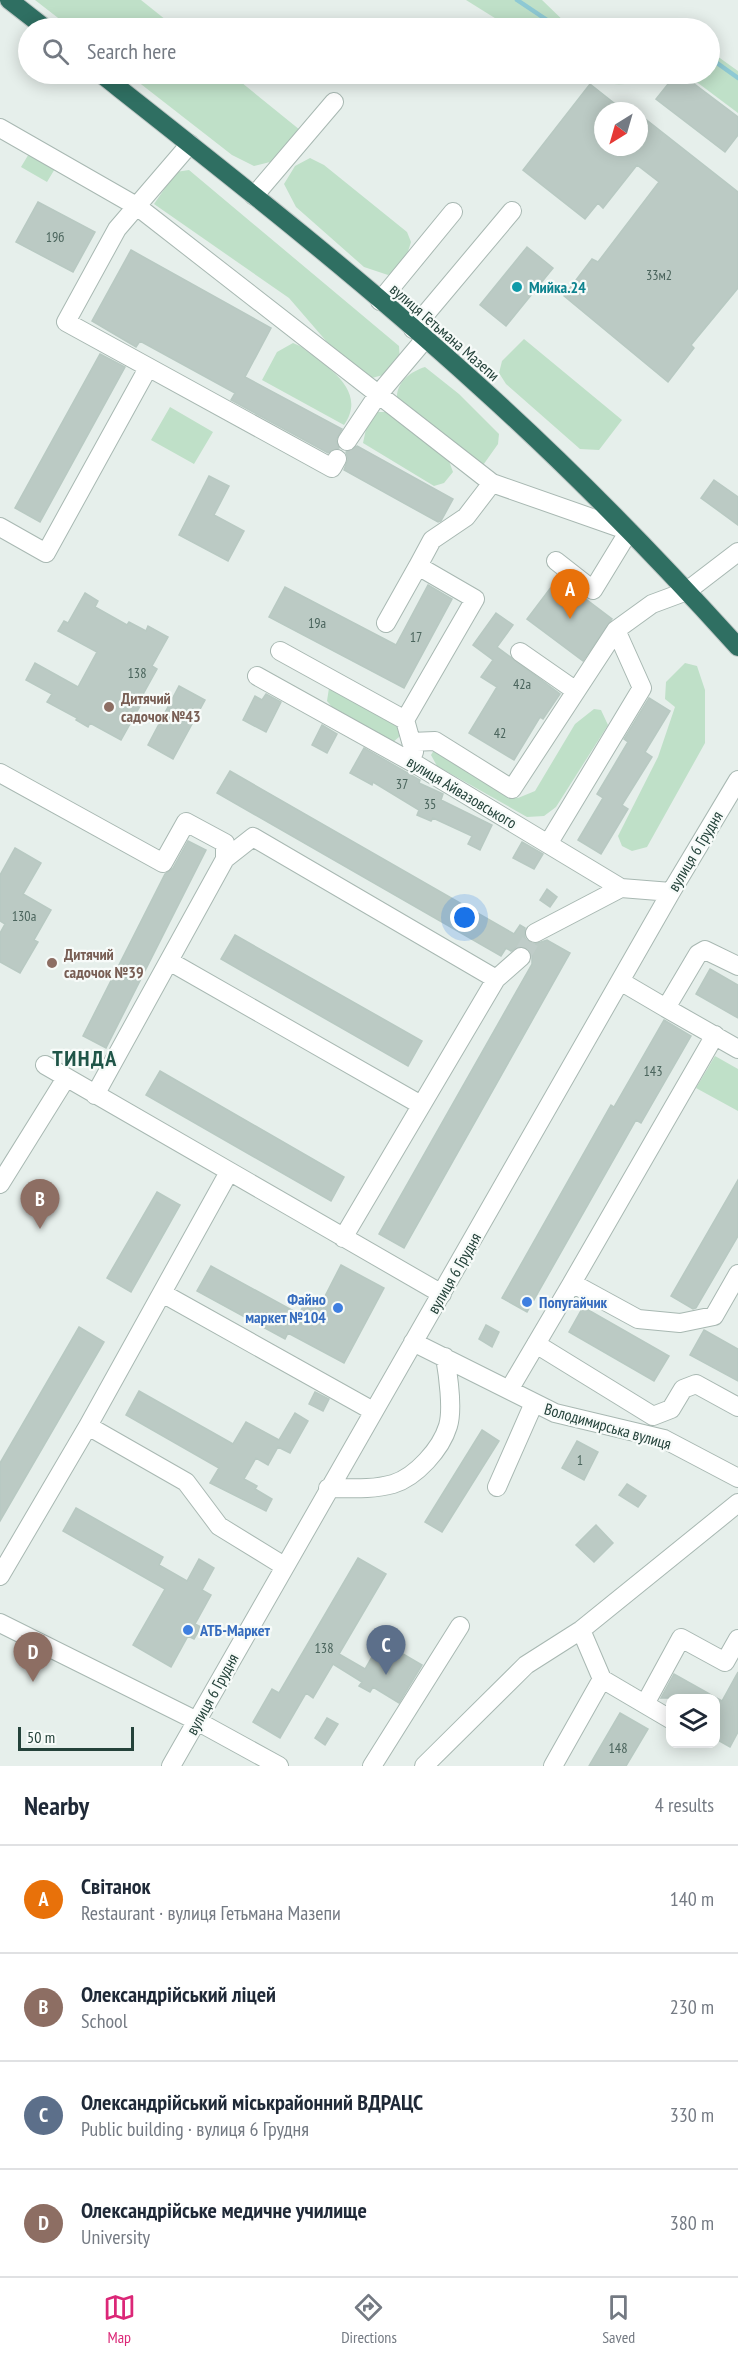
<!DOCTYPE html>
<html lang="en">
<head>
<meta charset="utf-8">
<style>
	body { margin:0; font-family:"PT Sans Narrow",sans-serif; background:#f6f6f7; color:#1f2937 }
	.controls { position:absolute; right:18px; bottom:18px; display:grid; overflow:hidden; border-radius:12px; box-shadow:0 3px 15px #0003 }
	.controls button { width:54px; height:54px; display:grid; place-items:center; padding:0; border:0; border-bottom:2px solid #e0e1e3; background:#fff; color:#1f2937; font:30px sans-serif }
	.compass { position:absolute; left:594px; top:102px; width:54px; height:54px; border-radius:50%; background:#fff; box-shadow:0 3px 15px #0003; rotate:217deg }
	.scale { position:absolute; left:18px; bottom:15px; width:116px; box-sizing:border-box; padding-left:6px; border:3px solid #24423a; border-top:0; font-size:16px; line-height:21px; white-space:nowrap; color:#24423a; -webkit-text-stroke:4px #f7fbf9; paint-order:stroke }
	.you { position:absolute; left:465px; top:918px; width:21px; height:21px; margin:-15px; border:4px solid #fff; border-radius:50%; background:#1a73e8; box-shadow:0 0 0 9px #1a73e833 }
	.badge { display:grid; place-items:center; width:39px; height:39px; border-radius:50%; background:#db2777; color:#fff; font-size:20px; font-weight:700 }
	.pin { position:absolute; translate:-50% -50px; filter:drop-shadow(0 2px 3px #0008) }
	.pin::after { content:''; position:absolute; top:32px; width:21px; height:18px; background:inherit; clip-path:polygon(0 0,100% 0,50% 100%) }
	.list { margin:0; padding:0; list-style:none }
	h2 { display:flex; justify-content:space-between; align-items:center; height:78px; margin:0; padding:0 24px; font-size:26px }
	h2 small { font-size:20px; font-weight:400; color:#747a83 }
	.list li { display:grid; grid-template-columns:39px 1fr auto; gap:18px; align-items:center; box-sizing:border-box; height:108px; padding:0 24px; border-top:2px solid #e0e1e3 }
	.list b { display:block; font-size:22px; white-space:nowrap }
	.list p { margin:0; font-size:20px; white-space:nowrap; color:#747a83 }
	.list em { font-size:20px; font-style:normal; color:#747a83 }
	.icon { flex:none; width:33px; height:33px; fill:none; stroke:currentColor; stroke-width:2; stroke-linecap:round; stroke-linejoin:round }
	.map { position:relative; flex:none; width:738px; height:1766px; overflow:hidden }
	.search { position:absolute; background:#fff; box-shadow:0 3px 15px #0003; left:18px; right:18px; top:18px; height:66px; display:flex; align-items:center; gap:15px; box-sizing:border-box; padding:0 21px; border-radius:33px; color:#747a83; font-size:22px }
	.sheet { height:510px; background:#fff }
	nav { display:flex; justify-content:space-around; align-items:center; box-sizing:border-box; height:84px; border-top:2px solid #e0e1e3; background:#fff; font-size:16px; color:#747a83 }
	nav a { display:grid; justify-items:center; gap:3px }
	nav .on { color:#db2777 }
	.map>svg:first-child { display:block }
	.green { fill:#bfe0c8 }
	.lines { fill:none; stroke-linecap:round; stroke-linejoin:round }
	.stream { stroke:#8ec9d4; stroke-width:4.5 }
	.building { fill:#bbcac4; stroke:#b8c9c2; stroke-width:1.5 }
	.minor-tunnel { stroke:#bfccc8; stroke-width:18; stroke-dasharray:18 9; stroke-linecap:butt }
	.minor-casing { stroke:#a8b8b2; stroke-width:20 }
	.highway-casing { stroke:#c2cac8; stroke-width:20 }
	.minor { stroke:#fff; stroke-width:18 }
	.highway { stroke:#2f6f62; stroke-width:18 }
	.culture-dot { fill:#0f9aa8; stroke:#f7fbf9; stroke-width:2 }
	.education-dot { fill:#8d6e63; stroke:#f7fbf9; stroke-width:2 }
	.shop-dot { fill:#3f7fe0; stroke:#f7fbf9; stroke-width:2 }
	.labels { text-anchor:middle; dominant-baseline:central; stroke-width:4.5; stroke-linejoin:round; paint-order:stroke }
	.number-label { font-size:14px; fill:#4a645c }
	.culture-label { font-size:16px; font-weight:bold; fill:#0d838f; stroke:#f7fbf9; text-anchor:start }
	.street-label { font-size:16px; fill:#24423a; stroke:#f7fbf9 }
	.education-label { font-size:16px; font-weight:bold; fill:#785e54; stroke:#f7fbf9; text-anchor:start }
	.shop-label { font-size:16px; font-weight:bold; fill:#366cbe; stroke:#f7fbf9; text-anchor:start }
	.district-label { font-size:22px; font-weight:bold; letter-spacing:1.5px; fill:#1f5548; stroke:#f7fbf9 }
</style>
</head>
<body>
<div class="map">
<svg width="738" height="1766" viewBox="0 0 738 1766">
	<rect width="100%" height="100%" fill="#e6efeb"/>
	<path class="green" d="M35,0H141L176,28H71Z
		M466,0H542L571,28H511Z
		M710,51L738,71V113L686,74H710Z
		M128,74H231L300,130L278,160L254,166L232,155Z
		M582,74H664C637,85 608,90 582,74Z
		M30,152L56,167L47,182L21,167Z
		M310,158L324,165L407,232L411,242L403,267L388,275L364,267L296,207L284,184L295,166Z
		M189,170L399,346L400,362L387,374L368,379L327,342L289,298L154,204L176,172Z
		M524,339L622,420L599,450L580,449L506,384L499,373L502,361Z
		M293,343L300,346C324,365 369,389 344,425L262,380L277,352Z
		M425,367L459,394L499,434L498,444L481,468L397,397C397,381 412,371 425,367Z
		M170,407L213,432L194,464L151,440Z
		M378,412H390L449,461L453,472L444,483L434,486L363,443L366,429Z
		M685,663L697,666L705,690V743L647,847L632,851L622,846L618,836L658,757L675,707L665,699L666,682Z
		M329,688L388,717L400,729L399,737L392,743L337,713L327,701Z
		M594,709L601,710L608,725L556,807L544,816L527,817L437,766L431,755L434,750L518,798L535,791L575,724Z
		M715,1056L738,1069V1111L696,1088Z"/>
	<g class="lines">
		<path class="stream" d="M517,0L559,28
			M710,58L738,78"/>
	</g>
	<path class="building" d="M676,74H681L738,117V135L725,152L656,99Z
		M590,84L624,111H603V147H639V114L738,192V288L691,345L694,348L668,382L564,296L592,259L598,262L659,182L637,165L603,208L598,203L585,219L523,170Z
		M38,202L95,232L73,272L16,242Z
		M527,247L553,268L506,326L480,305Z
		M131,250L271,328L245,377L342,429L336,440L339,448L328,453L231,400L235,393L140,341L136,347L92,321Z
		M100,354L125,367L40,522L15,508Z
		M357,446L453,499L441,521L438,522L344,470L348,459L346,452Z
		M209,476L229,486L214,515L244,531L228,561L179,535Z
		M714,480L738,497V525L701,498Z
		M558,578L612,619L583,661L527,619Z
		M428,585L452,599L404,688L269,617L285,587L396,645Z
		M85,593L98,601L95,607L127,625L129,622L146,631L148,626L168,637L152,666L157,669L141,698L144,699L121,740L90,723L88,727L76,720L77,718L47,702L52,694L26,680L35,663L78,687L97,652L58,631L64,621L68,623Z
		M496,613L513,625L497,647L560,694L543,719L540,717L514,760L469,733L497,687L481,677L493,660L473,645Z
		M179,686L205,700L173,759L148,745Z
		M266,694L281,702L266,732L243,720L255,696L262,700Z
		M649,698L670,711L645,752L652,757L622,805L628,809L601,854L578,840L603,798L597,794L628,742L624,739Z
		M322,725L337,734L327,753L312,745Z
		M364,748L420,780L419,783L443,794L441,800L492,825L480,850L468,844L472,836L433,818L431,821L417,815L419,810L373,782L372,785L350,773Z
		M230,771L514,934L520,925L525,928V938L530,943L535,944L547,940L570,953L404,1248L379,1234L532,964V954L529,949L519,946L511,951L506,948L501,956L217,793Z
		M188,841L206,850L106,1048L83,1036L165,874L173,868Z
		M522,842L543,854L534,869L513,858Z
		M15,848L41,863L23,894L51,910L34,940L38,942L20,973L0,962V933L5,924L0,921V875Z
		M547,889L557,897L550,907L540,900Z
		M235,935L422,1041L408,1066L221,959Z
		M710,969L738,985V1018L696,994Z
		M664,1020L691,1036L641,1123L636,1120L527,1312L502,1298L611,1105L614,1107Z
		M160,1071L344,1177L331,1201L146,1095Z
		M738,1180V1236L696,1308L693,1309L671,1296Z
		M157,1192L180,1205L131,1292L107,1278Z
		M341,1265L384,1288L344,1363L288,1333L285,1339L197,1291L211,1266L299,1314L309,1295L322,1302Z
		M583,1307L669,1356L654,1381L569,1332Z
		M486,1325L499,1332L492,1347L479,1339Z
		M79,1327L104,1342L0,1521V1463Z
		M704,1330L738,1349V1381L690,1355Z
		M139,1391L233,1444L246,1422L279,1440L295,1413L308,1421L290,1453L278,1447L268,1465L256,1458L244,1479L257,1486L255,1489L272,1499L266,1511L210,1483L219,1468L126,1415Z
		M315,1392L329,1399L323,1411L309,1404Z
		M482,1430L499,1441L442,1532L425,1522Z
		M577,1441L598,1452L584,1480L562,1468Z
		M627,1484L646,1496L638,1507L619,1495Z
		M76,1508L163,1557L159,1565L187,1581L199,1559L214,1568L202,1590L211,1595L195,1624L201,1627L194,1639L188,1636L171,1667L133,1645L165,1589L63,1531Z
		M596,1525L613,1543L594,1562L576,1545Z
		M358,1558L386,1574L339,1654L365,1669L381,1641L422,1665L399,1703L373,1687L370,1692L359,1686L362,1682L333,1664L313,1698L306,1693L280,1738L253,1722L272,1689L279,1693Z
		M738,1672V1732L730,1747L716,1739V1698H661L674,1674L722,1701Z
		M620,1713L648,1729L626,1766H589Z
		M327,1718L338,1724L325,1745L315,1738Z"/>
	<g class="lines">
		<path class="minor-tunnel" d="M521,957L535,933"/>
		<defs>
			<path id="minor" d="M0,128L138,207L492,483L629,531L593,590L556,561
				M190,144L117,229L66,322L332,468L337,459
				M254,196L334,102
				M380,301L453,212
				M413,329L512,211
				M347,441L377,396L425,339
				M0,527L46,553L148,368
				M418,566L432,540L466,517L492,483
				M386,623L418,566L475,599L405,720L414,752
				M280,651L405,720
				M520,652L576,691
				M257,676L417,765L621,888L671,892
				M411,742L435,741L512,789L616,630L652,604L687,591L738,552
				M0,773L163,863L186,822L225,843V859
				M548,844L642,688L616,630
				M535,933L621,888
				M169,961L421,1105
				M620,981L666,1008L698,954L705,950L738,966
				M666,1008L738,1049
				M715,1035L572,1283L638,1319L680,1323L714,1316L738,1274
				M45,1065L442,1294
				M95,1095L225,859L253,837L496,979L521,957
				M0,1184L66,1078
				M343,1238L496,979
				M162,1293L373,1411
				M413,1342L555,1413L664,1439L738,1478
				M536,1344L653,1416L671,1409L683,1389L696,1384L738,1407
				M509,1390L572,1283
				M88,1426L186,1482L219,1526L284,1566
				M497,1487L534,1403
				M328,1488C349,1488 372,1490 393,1484C416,1477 441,1449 448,1426C453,1410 448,1374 445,1357
				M0,1576L88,1426L229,1172
				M0,1623L197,1721L279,1766
				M602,1679L670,1719
				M645,1704L681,1638L725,1662L738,1639
				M171,1766L671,892L738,780
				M372,1766L460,1626
				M424,1766L526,1665L581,1630L738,1503
				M553,1766L602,1679L581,1630"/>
			<path id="highway" d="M9,0L45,28
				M101,74C229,175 358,276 479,386C570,468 656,556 738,647"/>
		</defs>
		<use href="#minor" class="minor-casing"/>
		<use href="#highway" class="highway-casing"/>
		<use href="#minor" class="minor"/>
		<use href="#highway" class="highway"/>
	</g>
	<circle class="culture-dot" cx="517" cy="287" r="6"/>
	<g class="education-dot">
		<circle cx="109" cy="707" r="6"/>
		<circle cx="52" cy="963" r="6"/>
	</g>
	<g class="shop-dot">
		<circle cx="527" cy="1302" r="6"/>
		<circle cx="338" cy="1308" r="6"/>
		<circle cx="188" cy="1630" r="6"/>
	</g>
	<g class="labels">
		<g class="number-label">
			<text x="55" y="237">19б</text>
			<text x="659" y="275">33м2</text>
			<text x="317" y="623">19а</text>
			<text x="416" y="637">17</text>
			<text x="137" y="673">138</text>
			<text x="522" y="684">42а</text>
			<text x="500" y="733">42</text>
			<text x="402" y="784">37</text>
			<text x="430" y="804">35</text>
			<text x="24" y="916">130а</text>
			<text x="653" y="1071">143</text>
			<text x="580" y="1460">1</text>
			<text x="324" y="1648">138</text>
			<text x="618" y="1748">148</text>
		</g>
		<g class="culture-label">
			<text x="529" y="287">Мийка.24</text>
		</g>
		<g class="street-label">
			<text transform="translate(445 332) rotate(41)">вулиця Гетьмана Мазепи</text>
			<text transform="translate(462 792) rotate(31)">вулиця Айвазовського</text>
			<text transform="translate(695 851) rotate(-59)">вулиця 6 Грудня</text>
			<text transform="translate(454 1273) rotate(-60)">вулиця 6 Грудня</text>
			<text transform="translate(608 1426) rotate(16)">Володимирська вулиця</text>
			<text transform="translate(212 1694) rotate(-61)">вулиця 6 Грудня</text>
		</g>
		<g class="education-label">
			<text x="121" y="698">Дитячий<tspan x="121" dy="18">садочок №43</tspan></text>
			<text x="64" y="954">Дитячий<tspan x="64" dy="18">садочок №39</tspan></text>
		</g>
		<g class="shop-label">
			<text x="326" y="1299" text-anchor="end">Файно<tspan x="326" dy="18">маркет №104</tspan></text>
			<text x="539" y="1302">Попугайчик</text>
			<text x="200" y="1630">АТБ-Маркет</text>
		</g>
		<g class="district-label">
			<text x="85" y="1058">ТИНДА</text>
		</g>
	</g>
</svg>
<div class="controls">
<button><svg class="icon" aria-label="layers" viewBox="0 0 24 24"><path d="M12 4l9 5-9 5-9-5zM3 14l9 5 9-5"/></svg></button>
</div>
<svg class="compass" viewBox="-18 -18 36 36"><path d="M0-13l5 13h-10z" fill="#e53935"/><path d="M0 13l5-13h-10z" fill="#747a83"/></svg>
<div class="scale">50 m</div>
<div class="you"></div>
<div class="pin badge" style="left:570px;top:619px;background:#e8710a">A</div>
<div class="pin badge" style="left:40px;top:1229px;background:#8d6e63">B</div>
<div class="pin badge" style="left:386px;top:1675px;background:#5c6f8a">C</div>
<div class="pin badge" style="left:33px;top:1682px;background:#8d6e63">D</div>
<div class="search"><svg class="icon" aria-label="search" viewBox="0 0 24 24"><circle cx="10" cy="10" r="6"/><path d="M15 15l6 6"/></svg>Search here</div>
</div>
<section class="sheet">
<h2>Nearby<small>4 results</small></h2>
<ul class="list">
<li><span class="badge" style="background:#e8710a">A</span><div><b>Світанок</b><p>Restaurant · вулиця Гетьмана Мазепи</p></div><em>140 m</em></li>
<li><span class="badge" style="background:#8d6e63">B</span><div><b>Олександрійський ліцей</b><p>School</p></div><em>230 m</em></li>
<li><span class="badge" style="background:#5c6f8a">C</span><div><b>Олександрійський міськрайонний ВДРАЦС</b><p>Public building · вулиця 6 Грудня</p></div><em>330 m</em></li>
<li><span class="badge" style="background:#8d6e63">D</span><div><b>Олександрійське медичне училище</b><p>University</p></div><em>380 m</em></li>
</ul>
</section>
<nav>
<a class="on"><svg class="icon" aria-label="map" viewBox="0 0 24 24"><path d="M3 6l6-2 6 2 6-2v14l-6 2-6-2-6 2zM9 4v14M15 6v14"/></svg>Map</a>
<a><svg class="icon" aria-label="directions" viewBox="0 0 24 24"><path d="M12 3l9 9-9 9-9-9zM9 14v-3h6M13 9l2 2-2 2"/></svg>Directions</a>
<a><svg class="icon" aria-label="saved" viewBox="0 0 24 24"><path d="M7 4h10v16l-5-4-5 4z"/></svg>Saved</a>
</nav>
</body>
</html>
